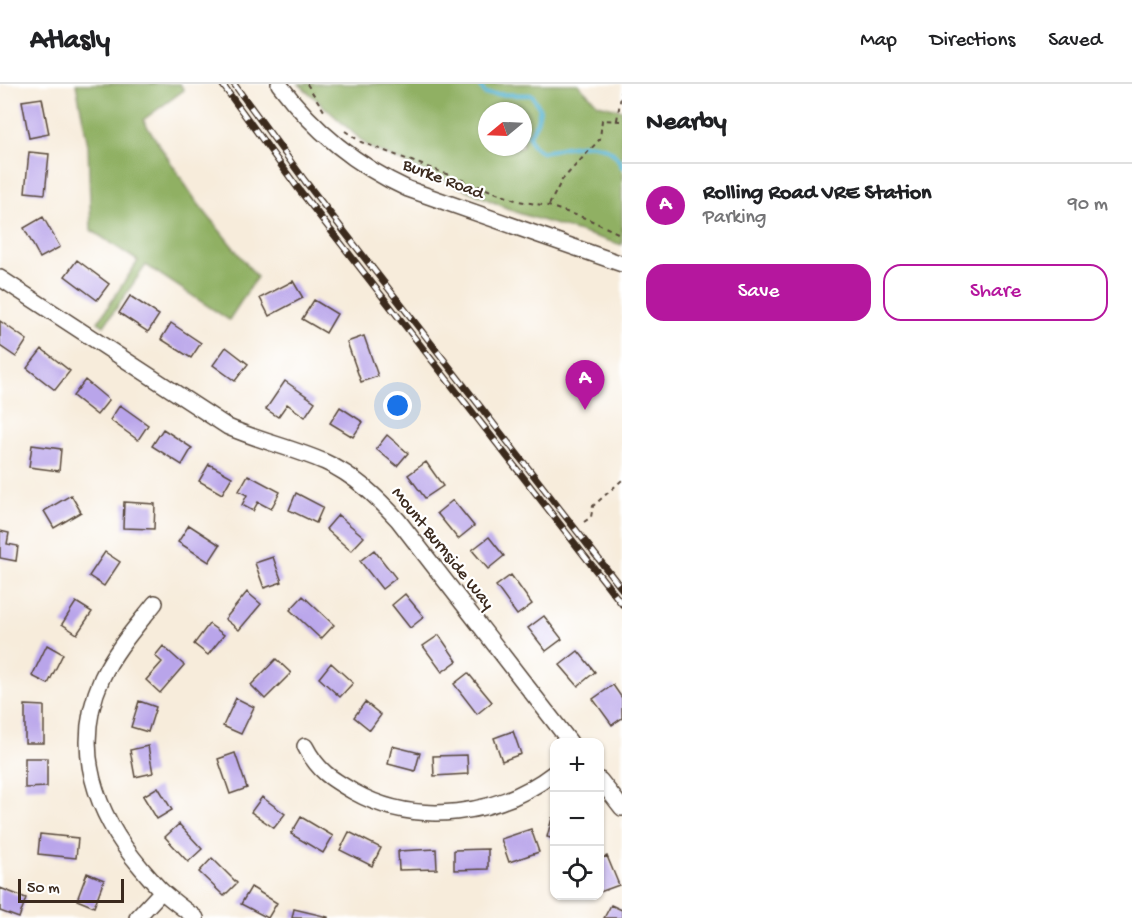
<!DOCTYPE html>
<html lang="en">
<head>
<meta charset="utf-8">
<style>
	body { margin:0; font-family:"Gochi Hand",sans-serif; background:#f6f6f6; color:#202124 }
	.controls { position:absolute; right:18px; bottom:18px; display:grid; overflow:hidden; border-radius:12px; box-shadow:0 2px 4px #0004 }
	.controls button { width:54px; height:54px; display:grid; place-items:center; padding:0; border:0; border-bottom:2px solid #e0e0e0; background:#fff; color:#202124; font:30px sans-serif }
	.compass { position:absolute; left:478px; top:18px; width:54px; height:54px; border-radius:50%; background:#fff; box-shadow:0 2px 4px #0004; rotate:251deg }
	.scale { position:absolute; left:18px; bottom:15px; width:106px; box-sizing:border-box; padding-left:6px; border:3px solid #3b2a1e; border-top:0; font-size:16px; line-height:21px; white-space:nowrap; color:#3b2a1e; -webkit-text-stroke:4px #fff; paint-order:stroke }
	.you { position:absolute; left:398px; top:322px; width:21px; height:21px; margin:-15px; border:4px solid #fff; border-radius:50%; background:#1a73e8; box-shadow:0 0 0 9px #1a73e833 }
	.badge { display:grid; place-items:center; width:39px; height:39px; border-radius:50%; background:#b5179e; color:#fff; font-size:20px; font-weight:700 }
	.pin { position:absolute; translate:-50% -50px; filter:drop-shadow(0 2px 3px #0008) }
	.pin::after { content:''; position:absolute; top:32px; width:21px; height:18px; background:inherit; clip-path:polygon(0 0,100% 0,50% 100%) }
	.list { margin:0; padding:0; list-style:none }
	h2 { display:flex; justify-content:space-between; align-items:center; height:78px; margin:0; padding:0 24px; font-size:26px }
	h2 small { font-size:20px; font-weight:400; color:#757577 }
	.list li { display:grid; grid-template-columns:39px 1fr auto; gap:18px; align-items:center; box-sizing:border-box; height:84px; padding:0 24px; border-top:2px solid #e0e0e0 }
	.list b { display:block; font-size:22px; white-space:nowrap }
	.list p { margin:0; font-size:20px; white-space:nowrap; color:#757577 }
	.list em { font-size:20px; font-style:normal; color:#757577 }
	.actions { display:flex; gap:12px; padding:18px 24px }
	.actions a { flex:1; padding:14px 0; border:2px solid #b5179e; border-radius:18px; text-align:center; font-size:21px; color:#b5179e }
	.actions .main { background:#b5179e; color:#fff }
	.icon { flex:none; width:33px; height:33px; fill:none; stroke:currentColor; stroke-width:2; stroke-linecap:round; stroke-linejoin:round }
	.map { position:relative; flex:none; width:622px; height:834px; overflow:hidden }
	header { display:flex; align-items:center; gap:36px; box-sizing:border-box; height:84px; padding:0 30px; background:#fff; border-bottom:2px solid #e0e0e0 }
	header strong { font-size:28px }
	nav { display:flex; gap:33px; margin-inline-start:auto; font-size:21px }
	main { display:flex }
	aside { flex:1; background:#fff }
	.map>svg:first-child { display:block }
	.forest { fill:#90b063; stroke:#666d40; stroke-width:1.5; fill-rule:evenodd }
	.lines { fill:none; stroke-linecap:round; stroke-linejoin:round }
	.stream { stroke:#55b4d4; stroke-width:4.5 }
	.building { fill:#b9a5ea }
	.minor-casing { stroke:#57473a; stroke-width:18 }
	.path { stroke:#57473a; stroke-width:2; stroke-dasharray:4.5 4.5; stroke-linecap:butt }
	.minor { stroke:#fff; stroke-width:15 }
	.rail-casing { stroke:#3b2a1e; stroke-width:7 }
	.rail { stroke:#fff; stroke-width:4.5; stroke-dasharray:14; stroke-linecap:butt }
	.labels { text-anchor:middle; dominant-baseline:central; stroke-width:4.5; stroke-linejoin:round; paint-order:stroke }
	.street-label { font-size:18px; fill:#3b2a1e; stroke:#fff }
</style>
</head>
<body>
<header>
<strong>Atlasly</strong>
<nav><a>Map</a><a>Directions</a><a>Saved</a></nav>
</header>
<main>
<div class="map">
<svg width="622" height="834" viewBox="0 0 622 834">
	<rect width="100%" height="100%" fill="#fff"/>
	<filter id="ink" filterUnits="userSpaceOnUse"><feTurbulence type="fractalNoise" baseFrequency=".0167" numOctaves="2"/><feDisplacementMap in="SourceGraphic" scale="12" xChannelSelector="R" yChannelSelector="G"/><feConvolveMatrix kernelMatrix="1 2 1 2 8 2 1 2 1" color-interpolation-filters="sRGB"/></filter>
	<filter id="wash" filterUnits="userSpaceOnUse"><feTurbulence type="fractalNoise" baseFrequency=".008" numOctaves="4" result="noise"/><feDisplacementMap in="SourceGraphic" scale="24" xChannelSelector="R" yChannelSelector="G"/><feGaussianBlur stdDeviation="1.35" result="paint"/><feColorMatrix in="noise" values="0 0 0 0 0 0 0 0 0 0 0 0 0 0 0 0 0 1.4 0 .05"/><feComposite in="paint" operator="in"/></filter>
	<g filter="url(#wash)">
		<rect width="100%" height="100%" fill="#f7ecdb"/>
		<path class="forest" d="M76,0H180L184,6L143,36L196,117L257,193L229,236L146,181L104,242L98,238L138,177L91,146L88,61Z
			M299,0H578L598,20L622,26V161L518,129L369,63ZM487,27H523V63H487Z"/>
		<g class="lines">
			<path class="stream" d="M479,0L485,10L532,11L540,25L537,38L529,52L533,62L542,68C571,63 608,48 622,83"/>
		</g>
		<g id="blocks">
			<path class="building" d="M42,14L49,50L29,54L22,17Z
				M29,68L49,70L45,110L25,108Z
				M43,133L60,163L40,174L24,144Z
				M77,176L109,200L97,216L65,192Z
				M293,197L303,214L269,232L260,214Z
				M130,212L159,231L148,248L119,229Z
				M314,216L337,230L326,249L302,235Z
				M0,237L27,256L16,273L0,262Z
				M171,239L201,259L191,274L161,255Z
				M364,252L378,292L361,298L347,258Z
				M226,263L248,280L235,297L213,281Z
				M42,265L70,287L55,306L27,284Z
				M85,296L109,316L97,331L73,312Z
				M285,297L315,318L305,333L287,320L278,333L266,325Z
				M120,321L148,341L138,356L110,336Z
				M340,323L363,338L353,353L330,339Z
				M163,345L192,364L182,381L152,362Z
				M387,351L408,369L397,382L376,365Z
				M32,361L61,365L59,387L29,383Z
				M426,378L443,402L425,414L408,391Z
				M209,380L232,393L222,410L199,397Z
				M248,391L280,408L271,425L258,418L253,427L242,421L247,411L239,407Z
				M296,409L323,423L316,439L289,426Z
				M71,411L81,428L54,444L44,427Z
				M453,416L474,442L458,455L437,429Z
				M124,418L155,420L154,445L123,444Z
				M338,431L364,453L351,467L326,445Z
				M189,441L220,461L209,478L178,458Z
				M0,447L9,449L7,460L18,462L16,477L0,474Z
				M489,453L504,472L488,485L472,466Z
				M374,466L396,494L382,505L360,477Z
				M105,468L120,478L104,502L89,492Z
				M273,473L282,498L264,504L255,479Z
				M511,491L532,520L517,531L496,502Z
				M247,508L261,520L239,546L225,535Z
				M405,510L424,533L410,544L392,521Z
				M303,512L334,541L321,555L290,526Z
				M76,518L92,528L77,550L62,540Z
				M544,532L562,555L546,567L528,544Z
				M209,540L224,551L208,571L194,560Z
				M439,551L457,577L442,588L423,562Z
				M47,561L63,570L48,600L32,592Z
				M163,562L184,581L160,609L146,596L162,578L155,572Z
				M578,567L595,588L578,602L560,581Z
				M276,575L291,589L265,615L251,601Z
				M331,579L353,599L340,613L319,594Z
				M468,589L492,618L477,630L454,600Z
				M613,601L622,614V634L612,641L593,615Z
				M236,614L254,623L241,650L223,642Z
				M139,617L156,623L148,648L131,643Z
				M365,618L381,631L370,646L354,633Z
				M25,621L44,622V659H25Z
				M513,647L521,670L502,677L494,654Z
				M148,662L153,689L135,693L130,666Z
				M392,662L420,669L415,687L388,680Z
				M235,669L247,704L230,710L218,675Z
				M467,671L468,690L434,692L433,672Z
				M25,674H47V703L25,704Z
				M158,703L172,726L157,735L143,712Z
				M262,713L285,730L274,744L251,728Z
				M301,733L333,752L323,769L291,750Z
				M552,734L554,735V755L547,753Z
				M179,740L202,765L188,778L165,753Z
				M531,745L539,768L509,778L501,755Z
				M349,748L381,764L372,782L340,766Z
				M40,750L78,754L76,774L38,770Z
				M436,765L437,785L399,786L398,767Z
				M488,765V785L454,786V766Z
				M607,772L619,801L600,808V775Z
				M212,774L237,799L224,812L199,788Z
				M87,789L104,796L94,823L77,816Z
				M251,803L277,819L268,834L241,820Z
				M0,804L26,814L19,834L0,827Z
				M611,821L622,826V834H604Z
				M294,825L328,833V834H292Z"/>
		</g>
	</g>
	<g filter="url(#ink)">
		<use href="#blocks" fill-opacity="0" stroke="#57473a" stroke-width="1.5"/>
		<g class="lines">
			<defs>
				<path id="minor" d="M279,0C314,47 355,81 408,105L622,180
					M0,194L228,343C260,357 293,364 325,378C354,391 377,413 398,436L570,658
					M155,519C136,543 115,566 102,594C71,664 95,730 142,785C149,793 156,802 164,809C174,818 185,826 196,834
					M305,662C318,687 330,694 354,708C417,743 498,732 554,689
					M600,696L622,724
					M137,834L162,807"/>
			</defs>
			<use href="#minor" class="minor-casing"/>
			<path class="path" d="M307,0L326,30
				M617,36L622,6
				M345,47L361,58L518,117L548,122L588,135L622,151
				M549,121L562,96L600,55L602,36L622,37
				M584,438L591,433L593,422L622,396"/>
			<use href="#minor" class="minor"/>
			<defs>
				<path id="rail" d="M222,0L297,103L622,520
					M234,0L305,97L622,505"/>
			</defs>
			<use href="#rail" class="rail-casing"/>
			<use href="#rail" class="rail"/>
		</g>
	</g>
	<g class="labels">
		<g class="street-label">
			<text transform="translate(443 96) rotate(21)">Burke Road</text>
			<text transform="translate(442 465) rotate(51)">Mount Burnside Way</text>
		</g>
	</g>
</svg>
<div class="controls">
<button>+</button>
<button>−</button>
<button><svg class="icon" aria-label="locate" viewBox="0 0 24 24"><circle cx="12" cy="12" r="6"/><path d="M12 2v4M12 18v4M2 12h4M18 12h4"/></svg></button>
</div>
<svg class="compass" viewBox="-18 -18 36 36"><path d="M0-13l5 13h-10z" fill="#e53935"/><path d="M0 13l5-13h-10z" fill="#757577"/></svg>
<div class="scale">50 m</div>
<div class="you"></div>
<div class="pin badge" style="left:585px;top:326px">A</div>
</div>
<aside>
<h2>Nearby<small></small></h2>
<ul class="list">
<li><span class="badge">A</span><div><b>Rolling Road VRE Station</b><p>Parking</p></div><em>90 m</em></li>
</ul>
<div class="actions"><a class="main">Save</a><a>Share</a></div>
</aside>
</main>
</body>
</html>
